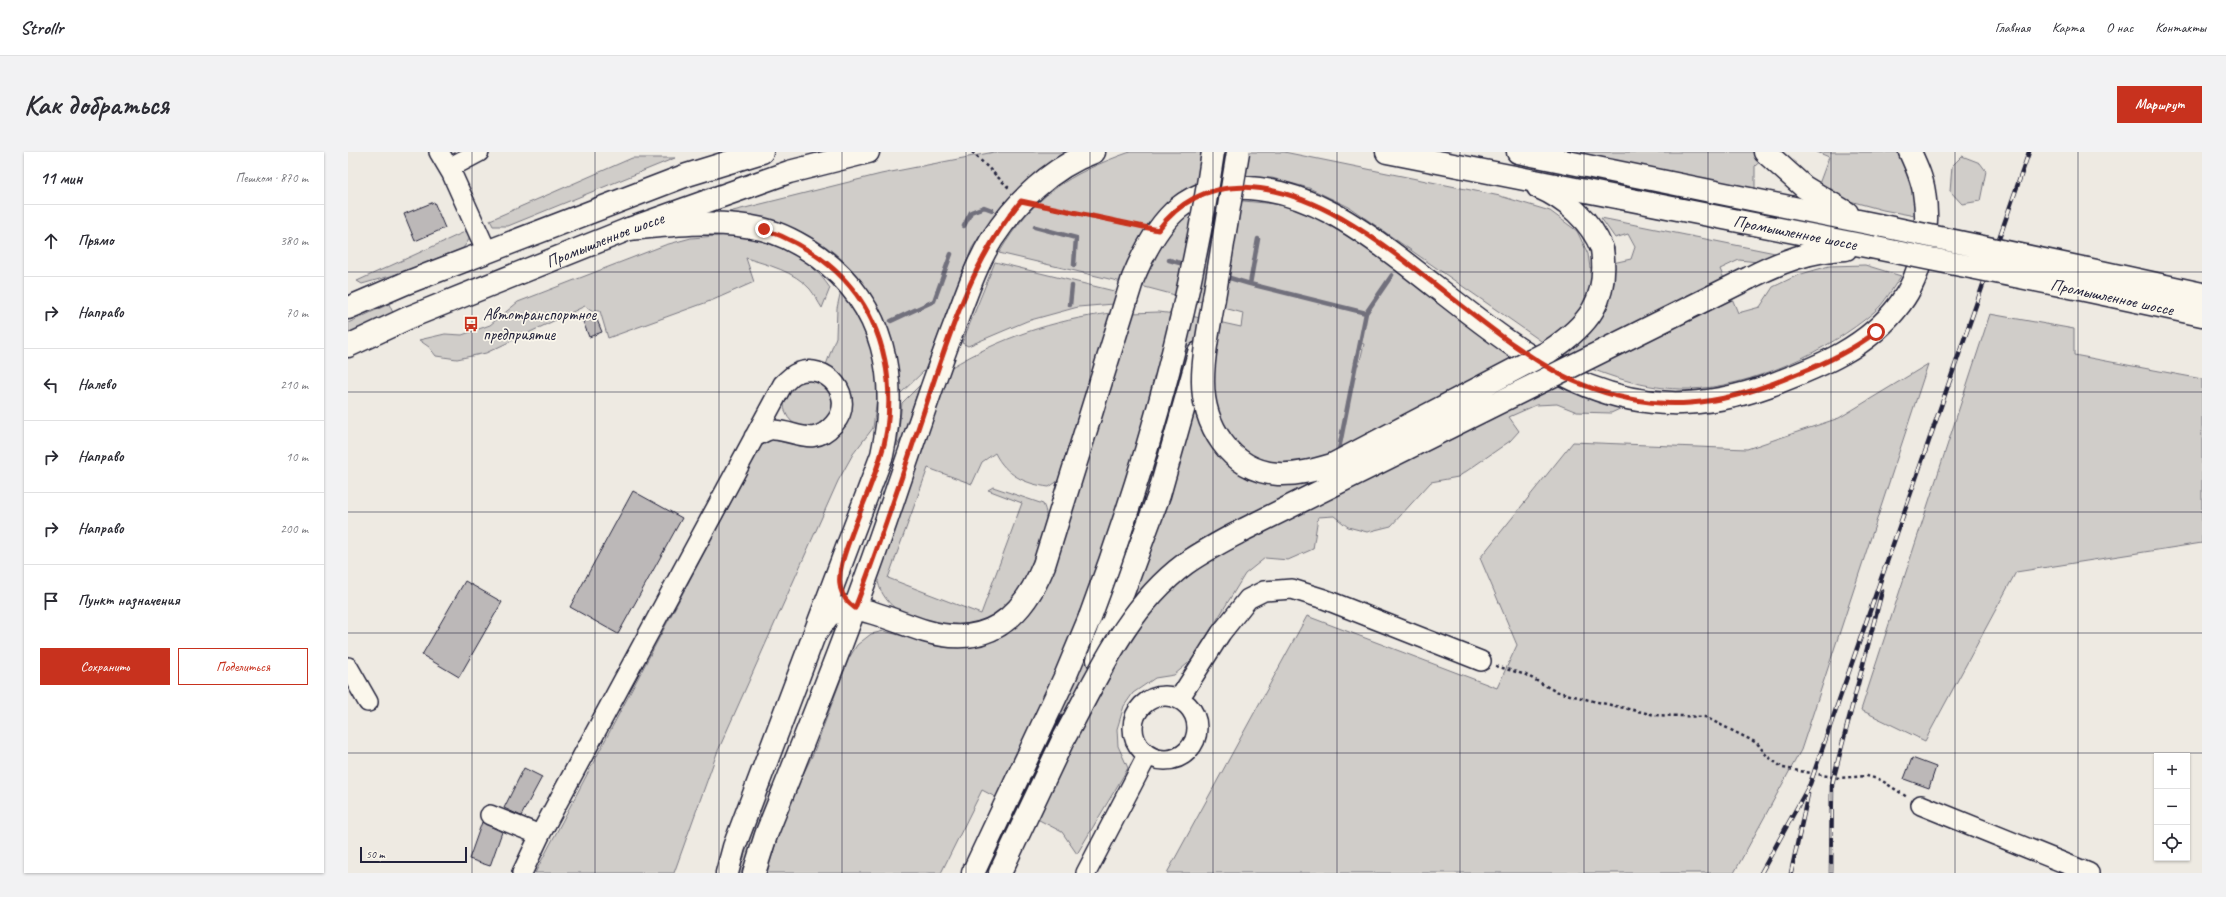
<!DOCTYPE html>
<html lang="ru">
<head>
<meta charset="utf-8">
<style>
	body { margin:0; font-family:Caveat,sans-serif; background:#f2f2f3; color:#2b2b33 }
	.controls { position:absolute; right:12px; bottom:12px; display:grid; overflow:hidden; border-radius:0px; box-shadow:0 1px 3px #0004 }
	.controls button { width:36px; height:36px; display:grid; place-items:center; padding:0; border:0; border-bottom:1px solid #e1e1e2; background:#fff; color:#2b2b33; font:20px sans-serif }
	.scale { position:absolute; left:12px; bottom:10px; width:107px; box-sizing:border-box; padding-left:4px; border:2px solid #22223b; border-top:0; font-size:11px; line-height:14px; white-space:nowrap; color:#22223b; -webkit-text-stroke:3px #fbf7ec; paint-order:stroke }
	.stop { position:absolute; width:12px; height:12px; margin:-9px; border:3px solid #c8321e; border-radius:50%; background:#fff }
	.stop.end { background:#c8321e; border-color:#fff; box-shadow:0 1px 4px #0008 }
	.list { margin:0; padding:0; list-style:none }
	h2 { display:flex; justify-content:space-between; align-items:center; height:52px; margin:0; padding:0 16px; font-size:17px }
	h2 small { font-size:13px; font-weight:400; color:#7c7c81 }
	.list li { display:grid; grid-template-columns:26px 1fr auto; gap:12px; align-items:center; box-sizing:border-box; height:72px; padding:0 16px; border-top:1px solid #e1e1e2 }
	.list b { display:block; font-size:15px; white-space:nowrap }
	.list em { font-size:13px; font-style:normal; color:#7c7c81 }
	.actions { display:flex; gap:8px; padding:12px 16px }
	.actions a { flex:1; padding:9px 0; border:1px solid #c8321e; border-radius:0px; text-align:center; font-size:14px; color:#c8321e }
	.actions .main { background:#c8321e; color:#fff }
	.icon { flex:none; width:22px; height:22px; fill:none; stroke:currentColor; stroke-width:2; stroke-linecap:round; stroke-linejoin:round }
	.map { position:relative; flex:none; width:1854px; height:721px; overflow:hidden; border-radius:0px }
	header { display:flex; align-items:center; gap:24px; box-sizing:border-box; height:56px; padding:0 20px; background:#fff; border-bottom:1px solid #e1e1e2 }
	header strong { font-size:19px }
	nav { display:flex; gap:22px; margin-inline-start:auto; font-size:14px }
	.intro { display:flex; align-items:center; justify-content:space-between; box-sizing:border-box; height:96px; padding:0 24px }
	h1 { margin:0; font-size:28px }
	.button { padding:10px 18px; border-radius:0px; background:#c8321e; color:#fff; font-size:14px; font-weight:700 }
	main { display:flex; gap:24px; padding:0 24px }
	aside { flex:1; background:#fff; border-radius:0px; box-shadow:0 1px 3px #0004 }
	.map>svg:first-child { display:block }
	.green { fill:#d0cdc9; stroke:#797882; fill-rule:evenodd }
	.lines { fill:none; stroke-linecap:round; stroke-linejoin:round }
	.stream { stroke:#716f7c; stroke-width:4.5 }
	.building { fill:#bcb8b8; stroke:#22223b }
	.minor-casing { stroke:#22223b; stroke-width:22 }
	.major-casing { stroke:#22223b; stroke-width:25 }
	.highway-casing { stroke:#22223b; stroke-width:25 }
	.path { stroke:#22223b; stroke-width:2.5; stroke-dasharray:3 3; stroke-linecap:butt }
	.minor { stroke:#fbf7ec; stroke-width:19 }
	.major { stroke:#fbf7ec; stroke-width:22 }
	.highway { stroke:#fbf7ec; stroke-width:22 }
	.rail-casing { stroke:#22223b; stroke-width:4.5 }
	.rail { stroke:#fbf7ec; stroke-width:3; stroke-dasharray:9; stroke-linecap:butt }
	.major-bridge-casing { stroke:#22223b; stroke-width:25; stroke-linecap:butt }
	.highway-bridge-casing { stroke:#22223b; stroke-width:25; stroke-linecap:butt }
	.major-bridge { stroke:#fbf7ec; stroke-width:22 }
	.highway-bridge { stroke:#fbf7ec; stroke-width:22 }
	.route { stroke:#c8321e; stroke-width:5 }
	.grid { fill:none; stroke:#22223b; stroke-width:1; stroke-opacity:0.55 }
	.labels { text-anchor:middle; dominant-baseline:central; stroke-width:3.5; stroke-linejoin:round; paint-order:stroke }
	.street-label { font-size:17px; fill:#22223b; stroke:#fbf7ec }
	.poi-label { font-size:17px; fill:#22223b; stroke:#fbf7ec; text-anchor:start }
</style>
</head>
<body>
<header>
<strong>Strollr</strong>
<nav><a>Главная</a><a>Карта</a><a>О нас</a><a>Контакты</a></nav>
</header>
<div class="intro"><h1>Как добраться</h1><a class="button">Маршрут</a></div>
<main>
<aside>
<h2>11 мин<small>Пешком · 870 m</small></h2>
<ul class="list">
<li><svg class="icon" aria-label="ahead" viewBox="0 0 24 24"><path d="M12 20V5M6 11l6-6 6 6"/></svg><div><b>Прямо</b></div><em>380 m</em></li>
<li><svg class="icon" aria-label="right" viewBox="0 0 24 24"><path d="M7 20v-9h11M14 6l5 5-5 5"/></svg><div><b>Направо</b></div><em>70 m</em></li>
<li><svg class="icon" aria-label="left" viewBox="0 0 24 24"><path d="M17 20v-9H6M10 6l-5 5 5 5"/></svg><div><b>Налево</b></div><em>210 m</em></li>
<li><svg class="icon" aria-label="right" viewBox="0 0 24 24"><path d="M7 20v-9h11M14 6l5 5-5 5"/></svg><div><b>Направо</b></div><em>10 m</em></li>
<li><svg class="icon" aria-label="right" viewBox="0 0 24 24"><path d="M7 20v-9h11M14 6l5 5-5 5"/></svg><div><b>Направо</b></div><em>200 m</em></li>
<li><svg class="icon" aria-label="arrive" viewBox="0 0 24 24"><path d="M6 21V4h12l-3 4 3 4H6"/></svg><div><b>Пункт назначения</b></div></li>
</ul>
<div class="actions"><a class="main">Сохранить</a><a>Поделиться</a></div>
</aside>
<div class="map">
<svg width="1854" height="721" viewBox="0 0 1854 721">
	<rect width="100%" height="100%" fill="#eeeae2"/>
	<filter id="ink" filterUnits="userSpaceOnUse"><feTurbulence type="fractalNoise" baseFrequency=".025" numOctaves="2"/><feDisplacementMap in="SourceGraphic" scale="8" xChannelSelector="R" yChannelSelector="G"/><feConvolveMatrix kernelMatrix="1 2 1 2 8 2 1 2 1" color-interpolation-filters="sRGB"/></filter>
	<g filter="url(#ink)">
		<path class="green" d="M646,0H724L691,20L671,36L638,75L624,96L577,218L552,242C543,156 506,91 418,67C404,63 388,63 373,62L533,22Z
			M782,0H936L1152,44L1202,59L1229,79L1240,102L1242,116L1283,107L1287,95L1280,82L1267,86L1253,66L1432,102L1410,110L1391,108L1372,117L1390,161L1412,155L1425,135L1450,123L1481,114L1517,113L1553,124C1545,135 1537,151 1526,160C1481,199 1401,236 1341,237C1297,238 1255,223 1216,205L1001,55L961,36L924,26H896L843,38L774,130L651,101C685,44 720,22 782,0Z
			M1229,0H1423L1407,14V38Z
			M1469,0H1553L1565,36L1567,64L1535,58L1502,49L1471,32L1481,5Z
			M1614,4L1632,11L1638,19L1632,49L1614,52L1602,39L1604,14Z
			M284,6H327L160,74H145L142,68Z
			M895,49L939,53L1001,81L1232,241L1274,256L1263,261L1229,260L1209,252L1188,253L1161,265L1171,279L1162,289L1110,325L1083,330L1043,374L1019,380L1000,375L986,364L970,365L965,397L940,408L917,406L897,422L845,507L826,523L807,526L785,541L776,554L769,577L770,594L780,616L729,702L714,680L634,638L593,721H419L438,657L465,602L501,506L509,493L523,482L536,479L595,495L632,491L654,485L678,464L703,425L784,161L811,160L843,164L893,175L895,161L793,134L806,101L833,65L868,50ZM1011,191L1016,192L1011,213L1006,211Z
			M121,78C123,86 120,90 115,96L53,121L14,132L9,129Z
			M381,83C421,87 458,100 482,136L474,156C470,150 467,143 462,137C446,119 420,113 398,106L406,130L365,148L260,186L252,159H243L237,154L138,201L109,207L88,204L81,195L71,188L97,182L114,183L142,173L170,150L317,93L343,86Z
			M647,110L770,140L766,152L730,155L679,169L620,194L614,191Z
			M493,138L507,156L520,185L527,210L530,238L525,276L505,302L490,329L369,601L326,721H187L412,295L422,287C463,297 475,304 500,266L478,213L488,185L489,156Z
			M41,152L46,163L0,182V171Z
			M763,161L710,329L701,335C677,332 658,323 647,301L634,310L624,332L580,316L540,426L633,462L674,351L640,338L645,335L695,352C703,367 694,383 689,398C681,418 673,442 657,456C621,486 537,478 529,425L602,216C652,186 705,168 763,161Z
			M1642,162L1726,177V203L1854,227V391L1668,420L1577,589L1513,558Z
			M1580,212L1453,598L1386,721H819L959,464L1149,536L1169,493L1132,406L1225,290L1399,297L1491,266Z
			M436 252a24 24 0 1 1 48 0a24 24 0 1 1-48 0Z
			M572,233L555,284L549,294L554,251Z
			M418,633L424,635L399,721H391Z"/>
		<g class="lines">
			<path class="stream" d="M616,74L623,60L636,55L644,58
				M687,75L728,86L726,113
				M910,87L902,132L1018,161
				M821,108L839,113
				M875,124L902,132
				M722,153L724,134
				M543,169L586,149L603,102
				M990,302L1018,161L1044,123"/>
		</g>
		<path class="building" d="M86,50L97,76L67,89L56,62Z
			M247,163L254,180L241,185L234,167Z
			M285,339L334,366L270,482L222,455Z
			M117,429L154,450L111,525L74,503Z
			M1564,606L1588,615L1581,636L1556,627Z
			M176,616L194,625L173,664L156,656Z
			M134,670L154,680L142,714L121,707Z"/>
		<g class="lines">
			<defs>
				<path id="minor" d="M91,0L104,22L139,100
					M101,16L131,0
					M0,515L20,550
					M785 576a32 32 0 1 1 64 0a32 32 0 1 1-64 0Z
					M831,547L873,481L900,447L916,439L944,437L976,447L1133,509
					M1573,653L1741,721
					M142,663L192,683
					M174,721L192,683L435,232C439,229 443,224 447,222C478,207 510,246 486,272C465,296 449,279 426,278C420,277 412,283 406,285
					M738,721L799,604"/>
				<g id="major">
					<path id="s1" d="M1039,0L1523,95"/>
					<path d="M1170,0L1530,73"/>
					<path d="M1417,0L1456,35L1499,61"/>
					<path d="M1190,35C1218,47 1243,69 1254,97"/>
					<path d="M281,77C326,73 370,67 414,77C435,82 454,93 471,105C537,154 551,227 534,303L386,695L379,721"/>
					<path d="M1739,117L1854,142"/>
					<path d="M1401,126C1432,110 1463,98 1498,97"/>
					<path d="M1732,137L1854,163"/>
					<path d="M0,156L58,131L339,23L414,0"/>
					<path id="s2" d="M0,194L62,165L281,77L441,20L520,0"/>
					<path d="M466,483L481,463L498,455C525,458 551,471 577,479C638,497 674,467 696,413L785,126C810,66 840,28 911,37C963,43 1007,73 1048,104C1169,196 1260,292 1423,233C1473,214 1520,195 1552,152C1575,122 1582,76 1576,40C1574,26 1568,13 1562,0"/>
					<path d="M406,721L418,683C464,568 510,454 549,337C568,282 586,227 607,172C618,143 628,113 644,87C668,50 704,15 746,0"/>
				</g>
				<path id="highway" d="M750,508L811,343L851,201
					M625,721L717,525L742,465
					M652,721L723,571"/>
			</defs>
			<use href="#minor" class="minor-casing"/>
			<use href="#major" class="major-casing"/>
			<use href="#highway" class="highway-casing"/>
			<path class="path" d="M624,0L662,37
				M695,54L792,74
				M1148,514L1178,523L1207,539L1241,548L1307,563L1357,565L1409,591L1419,604L1435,616L1491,626L1519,624L1533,628L1559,645"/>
			<use href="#minor" class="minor"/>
			<use href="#major" class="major"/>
			<use href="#highway" class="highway"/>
			<defs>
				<path id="rail" d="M1413,721L1462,632L1681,0
					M1443,721L1460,642
					M1483,721L1484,632L1534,439"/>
			</defs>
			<use href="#rail" class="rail-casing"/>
			<use href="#rail" class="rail"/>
			<defs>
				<path id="major-bridge" d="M1530,73L1739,117
					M1523,95L1732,137
					M866,146C862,172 855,200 855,227C854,272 882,319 930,322C949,323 967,318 984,313L1200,200C1241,173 1261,148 1254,97
					M715,588C749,526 778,456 837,412C855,399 877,388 897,377L1401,126"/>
				<path id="highway-bridge" d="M866,146L890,0
					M742,465C798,315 842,159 865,0"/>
			</defs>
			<use href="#major-bridge" class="major-bridge-casing"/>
			<use href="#highway-bridge" class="highway-bridge-casing"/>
			<use href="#major-bridge" class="major-bridge"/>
			<use href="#highway-bridge" class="highway-bridge"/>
		</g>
	</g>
	<g class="lines" filter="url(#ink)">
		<path class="route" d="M416,77C487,103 532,152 540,229C542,254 541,279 533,303C522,340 504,375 494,411C489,430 491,445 507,456C532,392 553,327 575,262C600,187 622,110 673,49L810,78C857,14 933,32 993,66C1052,100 1107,151 1163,191C1185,206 1208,222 1233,232C1311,264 1374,254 1449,222C1478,211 1503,199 1528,180"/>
	</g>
	<path class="grid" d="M124,0V721M247,0V721M371,0V721M494,0V721M618,0V721M742,0V721M865,0V721M989,0V721M1112,0V721M1236,0V721M1360,0V721M1483,0V721M1607,0V721M1730,0V721M0,120H1854M0,240H1854M0,360H1854M0,481H1854M0,601H1854"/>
	<defs>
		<symbol id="bus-bare" viewBox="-9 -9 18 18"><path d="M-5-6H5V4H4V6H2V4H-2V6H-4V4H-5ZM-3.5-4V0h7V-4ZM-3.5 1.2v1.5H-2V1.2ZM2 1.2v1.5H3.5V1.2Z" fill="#c8321e" stroke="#fbf7ec" stroke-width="2.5" paint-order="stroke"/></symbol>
	</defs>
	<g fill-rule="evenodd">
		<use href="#bus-bare" x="112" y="161" width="22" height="22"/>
	</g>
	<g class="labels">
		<g class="street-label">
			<text stroke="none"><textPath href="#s1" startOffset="416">Промышленное шоссе</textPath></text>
			<text stroke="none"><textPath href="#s2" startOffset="278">Промышленное шоссе</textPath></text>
			<text transform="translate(1764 145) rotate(12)">Промышленное шоссе</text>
		</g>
		<g class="poi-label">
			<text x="135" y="162">Автотранспортное<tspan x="135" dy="20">предприятие</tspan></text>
		</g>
	</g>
</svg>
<div class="controls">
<button>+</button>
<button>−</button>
<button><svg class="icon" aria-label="locate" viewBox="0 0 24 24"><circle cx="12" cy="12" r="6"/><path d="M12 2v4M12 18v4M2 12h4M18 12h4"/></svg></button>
</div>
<div class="scale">50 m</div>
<div class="stop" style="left:1528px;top:180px"></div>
<div class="stop end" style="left:416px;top:77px"></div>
</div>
</main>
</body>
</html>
